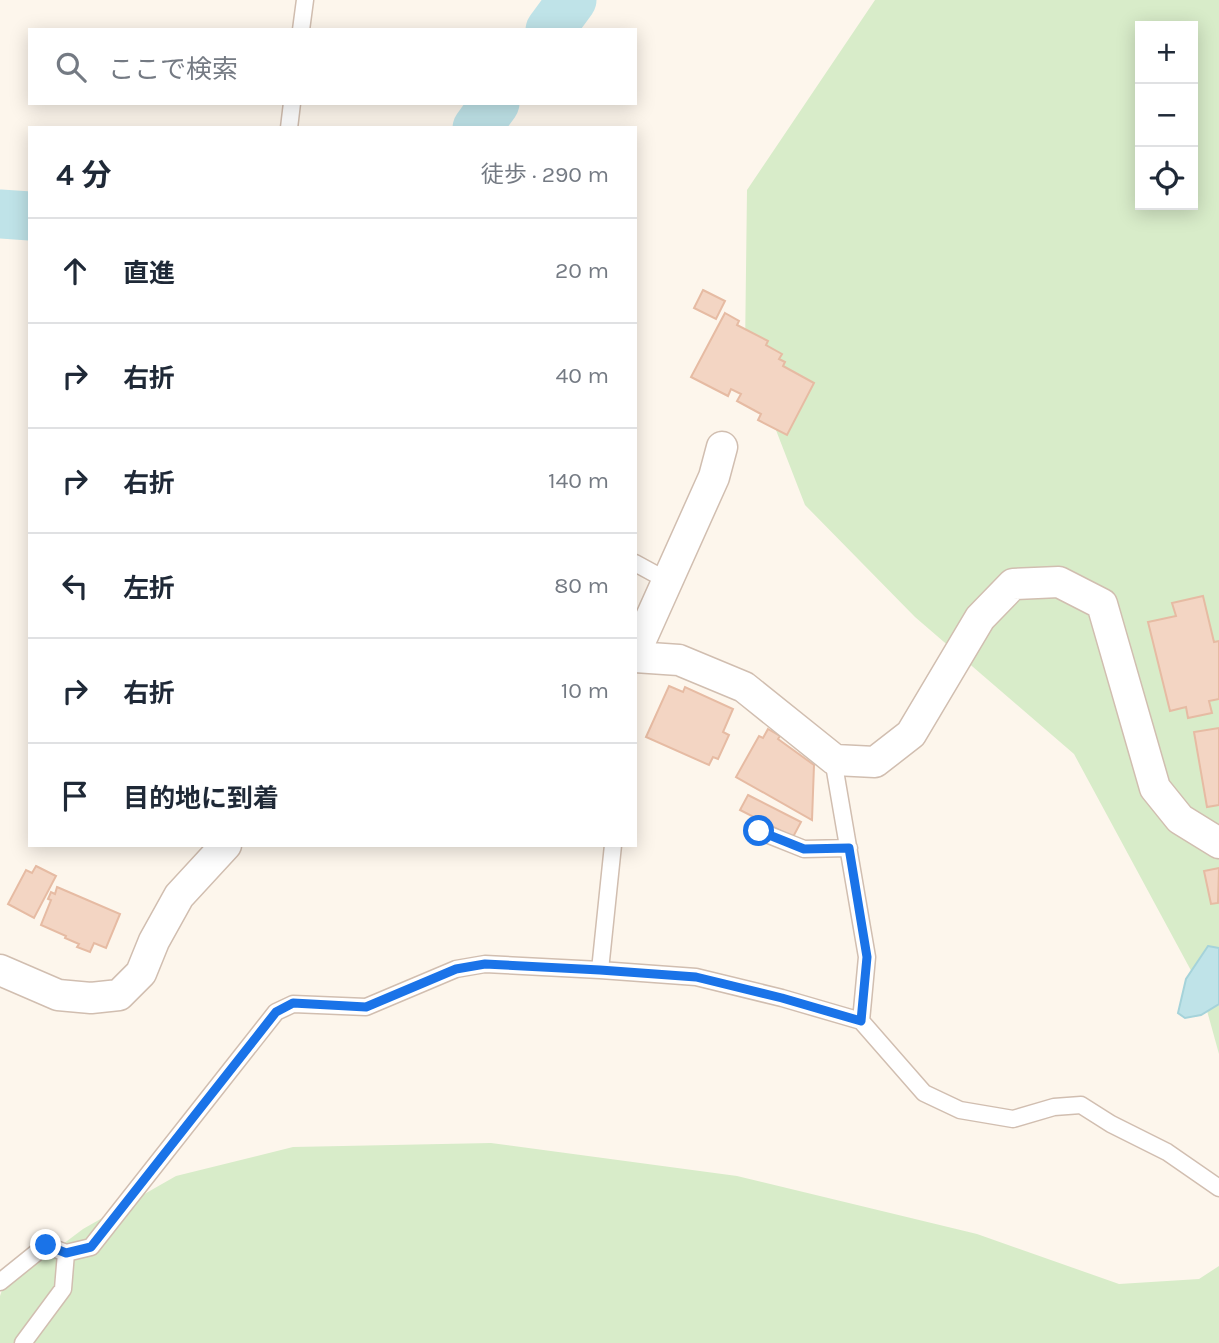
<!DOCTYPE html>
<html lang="ja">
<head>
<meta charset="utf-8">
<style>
	body { margin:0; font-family:Karla,"Noto Sans JP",sans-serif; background:#f6f6f7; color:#1f2937 }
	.controls { position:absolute; right:21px; top:21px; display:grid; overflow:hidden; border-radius:0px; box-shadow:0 4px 18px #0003 }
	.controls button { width:63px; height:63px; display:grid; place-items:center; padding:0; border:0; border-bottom:2px solid #e0e1e3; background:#fff; color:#1f2937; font:35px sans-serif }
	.stop { position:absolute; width:21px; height:21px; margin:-16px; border:5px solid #1a73e8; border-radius:50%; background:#fff }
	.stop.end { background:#1a73e8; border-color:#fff; box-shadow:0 2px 7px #0008 }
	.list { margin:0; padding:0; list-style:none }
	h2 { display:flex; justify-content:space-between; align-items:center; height:91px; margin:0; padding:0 28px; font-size:30px }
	h2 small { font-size:23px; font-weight:400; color:#747a83 }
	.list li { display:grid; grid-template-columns:46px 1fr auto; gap:21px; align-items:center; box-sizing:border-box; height:105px; padding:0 28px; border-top:2px solid #e0e1e3 }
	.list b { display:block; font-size:26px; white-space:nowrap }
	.list em { font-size:23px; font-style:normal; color:#747a83 }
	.icon { flex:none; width:38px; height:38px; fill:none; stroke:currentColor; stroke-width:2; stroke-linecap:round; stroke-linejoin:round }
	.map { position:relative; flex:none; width:1219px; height:1343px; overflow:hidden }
	.search { position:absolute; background:#fff; box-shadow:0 4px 18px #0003; left:28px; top:28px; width:609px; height:77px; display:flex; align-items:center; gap:18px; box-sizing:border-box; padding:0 24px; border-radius:0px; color:#747a83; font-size:26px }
	.panel { position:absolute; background:#fff; box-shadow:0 4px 18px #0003; left:28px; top:126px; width:609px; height:721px; border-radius:0px }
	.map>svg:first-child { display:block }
	.green { fill:#d8ecc9; fill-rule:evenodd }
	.water { fill:#bfe3e8; stroke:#a5d3da; stroke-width:2 }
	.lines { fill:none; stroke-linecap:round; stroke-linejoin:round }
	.river { stroke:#bfe3e8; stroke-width:49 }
	.building { fill:#f3d5c3; stroke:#e6bba3; stroke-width:2 }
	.service-casing { stroke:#d1beb0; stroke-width:19 }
	.minor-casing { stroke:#d1beb0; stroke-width:33 }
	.service { stroke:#fff; stroke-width:16 }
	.minor { stroke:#fff; stroke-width:30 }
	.route { stroke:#1a73e8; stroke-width:9 }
</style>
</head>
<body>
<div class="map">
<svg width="1219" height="1343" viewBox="0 0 1219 1343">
	<rect width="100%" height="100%" fill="#fdf6ec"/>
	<path class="green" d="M875,0H1219V1054L1201,989L1074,754L915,617L805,505L745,350L747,190ZM1140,26H1193V205H1140Z
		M491,1143L737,1176L977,1234L1119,1284L1199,1279L1219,1266V1343H0V1296L2,1290L83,1229L176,1176L293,1147Z"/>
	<path class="water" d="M1208,946L1219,948V1004L1201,1015L1185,1018L1178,1013L1186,979Z"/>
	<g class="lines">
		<path class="river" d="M550,30L572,0
			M477,128L495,103
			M0,214L30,216"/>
	</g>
	<path class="building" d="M703,290L725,301L716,319L694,308Z
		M725,313L739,321L737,325L768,341L766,345L782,354L779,359L785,362L783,366L814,383L787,435L758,420L761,414L737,401L741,394L731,389L728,396L691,377Z
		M1203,596L1214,642L1219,641V699L1209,701L1212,713L1188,718L1186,707L1170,711L1148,622L1176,616L1172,603Z
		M669,686L683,692L685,687L733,709L723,732L729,735L718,759L713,757L709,765L646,737Z
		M1219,728V805L1207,807L1194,732Z
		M768,729L780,736L778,739L814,765L812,820L736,777L759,736L763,738Z
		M748,795L801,822L793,837L740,810Z
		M36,866L56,876L34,918L8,904L26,870L32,873Z
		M1219,868L1218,903L1211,904L1204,871Z
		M57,887L120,914L106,948L94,943L90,952L77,947L79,944L65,938L66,936L41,925L51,900L48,899L51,892L55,894Z"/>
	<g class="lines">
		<defs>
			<path id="service" d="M301,30L305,0
				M289,128L292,103
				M635,563L668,581
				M833,759L867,957L861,1021
				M759,831L804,849L849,848
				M600,970L696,977L782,998L861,1021L924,1093L960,1110L1013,1119L1054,1107L1081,1105L1111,1124L1167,1152L1219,1188
				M0,1282L46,1245L66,1253
				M23,1343L63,1289L66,1253L91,1247L276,1012L293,1004L366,1007L456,969L485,964L600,970L613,845"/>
			<path id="minor" d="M635,653L714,477L722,447
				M635,657L679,660L744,687L835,760L875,762L911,734L980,618L1013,584L1059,582L1102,604L1155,788L1180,819L1219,843
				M0,970L58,995L91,998L119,995L141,973L154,941L179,896L226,845"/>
		</defs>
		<use href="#service" class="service-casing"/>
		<use href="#minor" class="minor-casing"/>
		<use href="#service" class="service"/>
		<use href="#minor" class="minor"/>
	</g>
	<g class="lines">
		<path class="route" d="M46,1245L66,1253L91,1247L276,1012L293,1003L366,1007L456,969L485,964L600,970L696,977L782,998L861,1021L867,957L849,848L804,849L759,831"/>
	</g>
</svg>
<div class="controls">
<button>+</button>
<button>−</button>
<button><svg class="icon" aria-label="locate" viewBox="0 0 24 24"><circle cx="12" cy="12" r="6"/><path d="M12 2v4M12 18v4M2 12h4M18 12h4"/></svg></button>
</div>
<div class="stop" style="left:759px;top:831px"></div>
<div class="stop end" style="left:46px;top:1245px"></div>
<div class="search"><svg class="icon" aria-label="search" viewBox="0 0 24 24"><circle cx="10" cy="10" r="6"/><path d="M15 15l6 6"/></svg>ここで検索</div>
<section class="panel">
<h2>4 分<small>徒歩 · 290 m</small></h2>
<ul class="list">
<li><svg class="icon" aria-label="ahead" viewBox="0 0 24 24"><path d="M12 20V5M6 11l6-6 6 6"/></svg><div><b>直進</b></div><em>20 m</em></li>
<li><svg class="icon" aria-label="right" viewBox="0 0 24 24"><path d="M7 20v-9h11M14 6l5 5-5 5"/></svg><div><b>右折</b></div><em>40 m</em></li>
<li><svg class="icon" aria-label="right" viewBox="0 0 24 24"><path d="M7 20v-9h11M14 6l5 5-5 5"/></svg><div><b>右折</b></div><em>140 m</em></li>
<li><svg class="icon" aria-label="left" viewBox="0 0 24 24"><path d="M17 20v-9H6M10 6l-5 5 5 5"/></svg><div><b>左折</b></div><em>80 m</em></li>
<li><svg class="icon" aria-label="right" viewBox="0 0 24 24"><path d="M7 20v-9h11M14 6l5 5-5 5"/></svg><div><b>右折</b></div><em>10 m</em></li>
<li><svg class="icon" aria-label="arrive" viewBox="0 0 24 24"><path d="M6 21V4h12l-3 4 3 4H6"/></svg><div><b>目的地に到着</b></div></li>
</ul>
</section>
</div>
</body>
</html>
